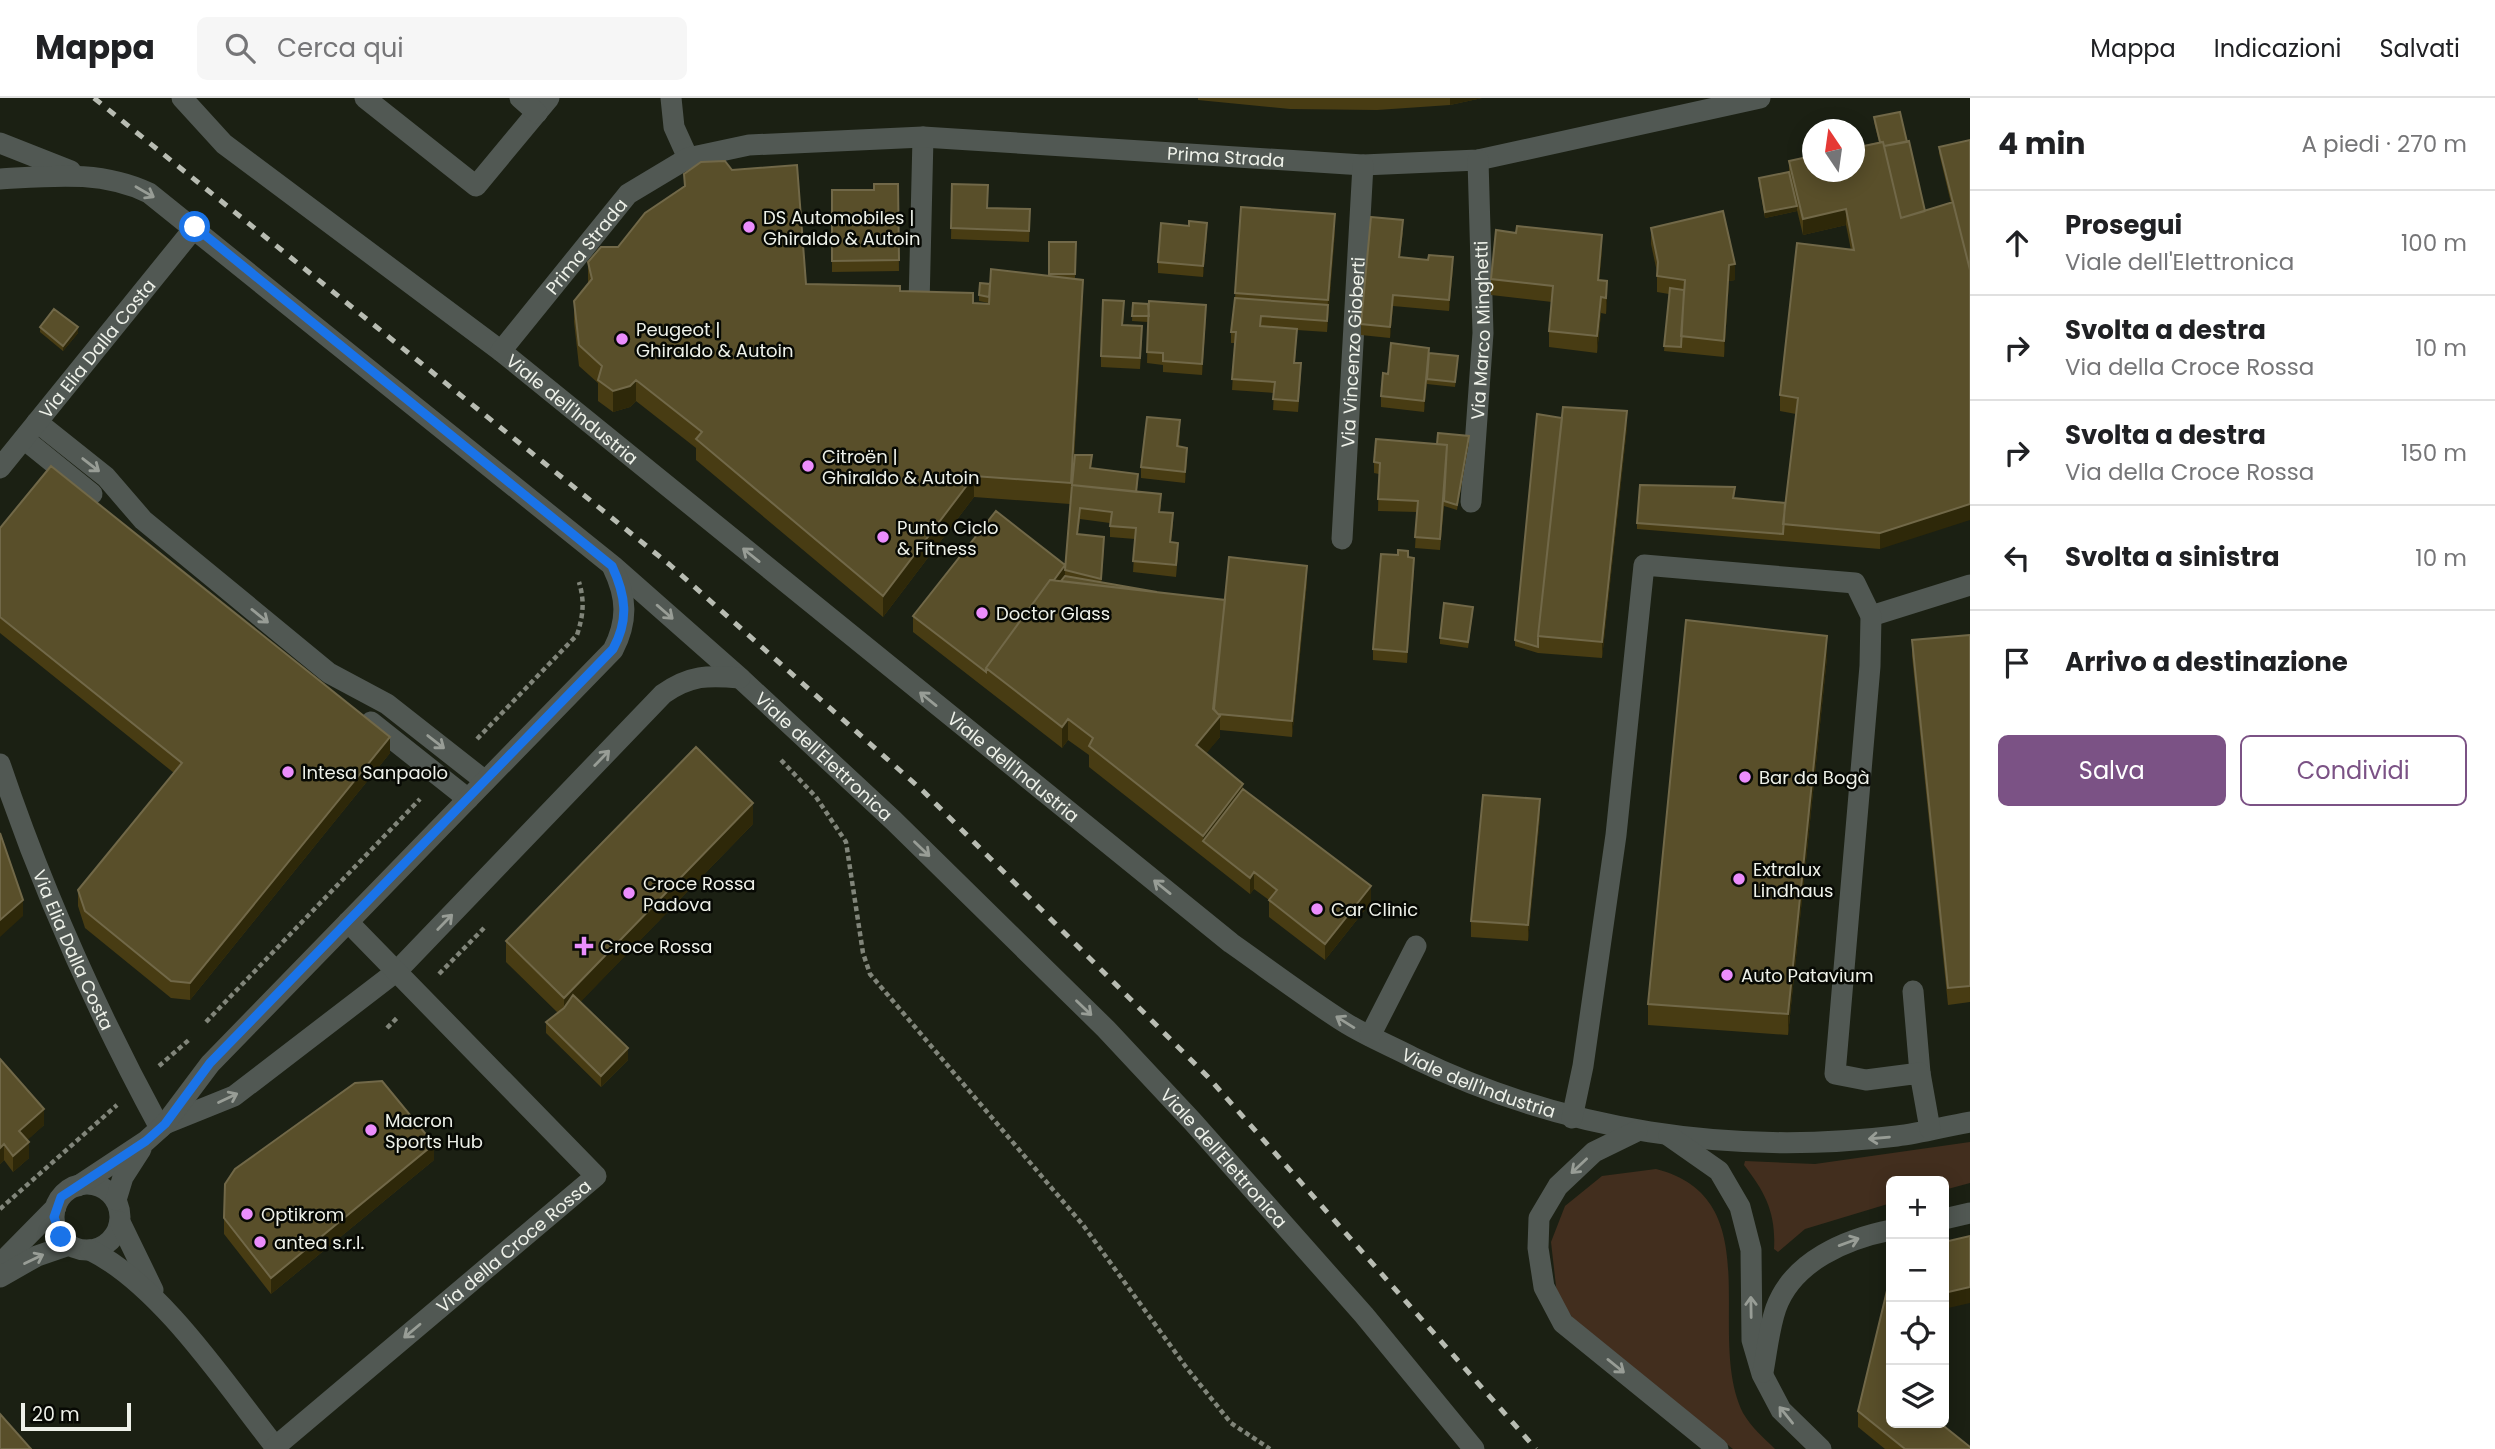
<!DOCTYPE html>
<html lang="it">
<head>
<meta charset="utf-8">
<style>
	body { margin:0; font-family:Poppins,sans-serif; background:#f6f6f6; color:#202124 }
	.controls { position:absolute; right:21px; bottom:21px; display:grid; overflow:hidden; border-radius:10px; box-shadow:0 4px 18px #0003 }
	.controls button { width:63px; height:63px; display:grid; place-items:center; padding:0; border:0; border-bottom:2px solid #e0e0e0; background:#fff; color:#202124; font:35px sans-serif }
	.compass { position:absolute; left:1802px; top:21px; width:63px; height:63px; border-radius:50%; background:#fff; box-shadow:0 4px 18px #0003; rotate:347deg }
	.scale { position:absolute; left:21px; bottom:18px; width:110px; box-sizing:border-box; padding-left:7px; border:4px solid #eef1e9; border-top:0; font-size:19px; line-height:24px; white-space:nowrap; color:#eef1e9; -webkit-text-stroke:5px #070904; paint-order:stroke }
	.stop { position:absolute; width:21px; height:21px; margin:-16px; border:5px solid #1a73e8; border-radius:50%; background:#fff }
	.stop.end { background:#1a73e8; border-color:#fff; box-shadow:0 2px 7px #0008 }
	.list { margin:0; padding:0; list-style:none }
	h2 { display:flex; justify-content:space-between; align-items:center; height:91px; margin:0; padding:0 28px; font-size:30px }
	h2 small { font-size:23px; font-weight:400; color:#757577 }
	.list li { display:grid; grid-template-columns:46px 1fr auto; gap:21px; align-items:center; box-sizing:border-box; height:105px; padding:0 28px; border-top:2px solid #e0e0e0 }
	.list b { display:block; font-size:26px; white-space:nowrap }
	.list p { margin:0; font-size:23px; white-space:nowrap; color:#757577 }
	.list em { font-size:23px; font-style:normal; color:#757577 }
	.actions { display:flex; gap:14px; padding:21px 28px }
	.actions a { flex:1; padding:16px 0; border:2px solid #7b5285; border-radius:10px; text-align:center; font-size:24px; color:#7b5285 }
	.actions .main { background:#7b5285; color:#fff }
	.icon { flex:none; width:38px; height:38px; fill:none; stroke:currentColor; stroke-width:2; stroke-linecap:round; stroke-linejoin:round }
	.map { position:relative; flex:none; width:1970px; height:1351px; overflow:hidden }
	header { display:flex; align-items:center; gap:42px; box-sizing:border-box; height:98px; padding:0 35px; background:#fff; border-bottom:2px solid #e0e0e0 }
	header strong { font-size:33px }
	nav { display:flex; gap:38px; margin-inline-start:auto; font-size:24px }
	.search { width:490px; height:63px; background:#f6f6f6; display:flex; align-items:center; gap:18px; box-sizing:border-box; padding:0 24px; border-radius:10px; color:#757577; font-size:26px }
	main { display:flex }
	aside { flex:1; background:#fff }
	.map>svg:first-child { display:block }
	.green { fill:#422e1e }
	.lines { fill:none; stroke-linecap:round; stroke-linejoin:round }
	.path { stroke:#81857a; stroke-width:4.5; stroke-dasharray:5 3.5; stroke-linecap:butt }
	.minor { stroke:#515853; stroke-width:21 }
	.rail { stroke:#b8bcb2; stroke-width:5; stroke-dasharray:9 9; stroke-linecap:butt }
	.wall { fill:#483c13 }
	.shaded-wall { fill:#2e2809 }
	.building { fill:#594f2a; stroke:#716848; stroke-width:2 }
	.oneway { stroke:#989d96 }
	.route { stroke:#1a73e8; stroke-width:9 }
	.poi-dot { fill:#eb8dfc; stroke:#070904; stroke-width:2.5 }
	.labels { text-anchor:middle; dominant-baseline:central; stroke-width:5; stroke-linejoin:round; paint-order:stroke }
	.street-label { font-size:18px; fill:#eef1e9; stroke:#070904 }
	.poi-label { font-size:18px; fill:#eef1e9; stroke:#070904; text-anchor:start }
</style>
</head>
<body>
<header>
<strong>Mappa</strong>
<div class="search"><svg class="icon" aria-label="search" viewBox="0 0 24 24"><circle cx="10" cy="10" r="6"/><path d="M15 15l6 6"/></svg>Cerca qui</div>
<nav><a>Mappa</a><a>Indicazioni</a><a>Salvati</a></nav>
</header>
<main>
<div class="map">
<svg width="1970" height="1351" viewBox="0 0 1970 1351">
	<rect width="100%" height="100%" fill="#1b2013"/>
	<path class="green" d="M1970,1044V1085L1944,1092V1083H1891V1105L1805,1131L1778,1154L1774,1151C1776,1116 1766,1095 1744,1067L1745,1063L1815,1066Z
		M1656,1071C1772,1101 1704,1236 1743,1315C1751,1329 1764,1340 1775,1351H1733L1597,1245L1576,1225L1557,1197L1551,1144L1565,1108L1602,1078Z"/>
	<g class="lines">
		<path class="path" d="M477,641L577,537C583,518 585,504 579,484
			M781,662L816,699L846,744L863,855L870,876L1083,1127L1186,1269L1231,1325L1270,1351
			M439,876L484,830
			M206,924L420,701
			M387,930L399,918
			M159,968L191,940
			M0,1111L117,1007"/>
		<g class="minor">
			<path id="s1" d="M182,0L224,46L501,253L1231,845C1268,871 1305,899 1344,924C1366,938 1391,948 1414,960C1564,1033 1731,1058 1897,1038C1922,1035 1946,1028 1970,1024"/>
			<path d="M365,0L476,88L549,0"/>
			<path d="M520,0L537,15"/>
			<path d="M671,0L674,29L688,60"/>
			<path d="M0,45L71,73"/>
			<path id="s2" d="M0,81C52,78 101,72 149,95L613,468L740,580L893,722L1106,931L1193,1024L1364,1217L1474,1351"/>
			<path d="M919,207L923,39"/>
			<path id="s3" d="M501,253L628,96L688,60L749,47L923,39L1363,67L1478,62L1760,0"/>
			<path d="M37,324L106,379L143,422L329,575L387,606L485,683"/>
			<path d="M24,341L92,396"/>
			<path id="s4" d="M0,370L195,129"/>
			<path id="s5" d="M1471,404L1483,235L1478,62"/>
			<path id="s6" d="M1342,441L1363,67"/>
			<path d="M1871,518L1970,487"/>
			<path d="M371,624L468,701"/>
			<path id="s7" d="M0,666C42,791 97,914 160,1030"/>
			<path d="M1913,893L1920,975"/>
			<path d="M1370,938L1416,848"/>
			<path d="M1572,1020L1583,968L1616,737L1644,467L1855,485L1871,518L1870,568L1835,976L1866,982L1920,975L1930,1031"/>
			<path d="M167,1025L234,998L397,873L663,596C690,577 708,577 740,580"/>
			<path d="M1637,1033L1594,1054L1558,1088L1539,1120L1538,1150L1544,1189L1563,1225L1718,1351"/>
			<path d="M1669,1038L1719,1073L1740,1109L1751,1152L1752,1242L1762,1276L1781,1312L1821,1351"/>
			<circle cx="87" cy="1119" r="33"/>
			<path d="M78,1088L146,1043L165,1026L210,966L613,552C628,523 627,499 613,470"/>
			<path d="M116,1102L123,1079L141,1051"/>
			<path d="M1944,1121L1970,1115"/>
			<path d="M120,1124L153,1192"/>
			<path d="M90,1152C161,1187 227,1288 277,1351"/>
			<path d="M0,1166L56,1109"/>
			<path d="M0,1179L37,1158L69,1147"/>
			<path d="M1763,1274C1767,1253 1769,1230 1776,1210C1793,1163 1846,1141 1891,1132"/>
			<path id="s8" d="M275,1349L596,1078L348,824"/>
		</g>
		<path class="rail" d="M94,0L670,467L923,693L1208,979L1536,1351"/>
	</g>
	<path class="wall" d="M1198,0H1482L1450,7L1377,12L1290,11L1198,2Z
		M1874,19L1925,113L1951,105L1939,55V49L1970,42L1880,451L1637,431V425L1735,394L1734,400L1785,405L1796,316L1780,313V297L1851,152L1846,127L1803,137L1797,112V113L1765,120L1759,86V80L1789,74V63L1879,44L1874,24Z
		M684,76L806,186L900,193L973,205L989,206V205L979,203V197L990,186L1049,178V144H1076L1075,181L1083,203L1073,380L1092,363L1091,370L1138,382L1137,394L1161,407L1160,414L1173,426L1171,444L1178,456L1176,479L1133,474L1135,441L1110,439V425L1080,421L1078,436L1104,450L1101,484L1157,494L1225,502L1307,484L1292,639L1220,632V639L1206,655L1243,691L1371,804L1325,862L1269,819V802L1254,791L1250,796L1089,669V657L1068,642L1062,650L913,534V518L1065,467L1070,406L974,399L883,519L696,362V350L636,303L630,309L613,314L598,303V285L579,268L574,224V203L588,186V164L618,149L684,89Z
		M898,86L899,173L832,174V92H874Z
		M952,86L987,110L1030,123L1029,144L951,141Z
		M1241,109L1335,133L1327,234L1297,232L1295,265L1301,276L1298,314L1273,312L1274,295L1232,292L1235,245H1231V234L1235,200Z
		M1651,130L1735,182L1729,183L1724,259L1664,253L1669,196L1657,194V174L1651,146Z
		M1403,133L1400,159L1453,170L1449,213L1393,208L1390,240L1361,237V226Z
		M1207,136L1203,179L1158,175V164Z
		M1602,153L1599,182L1607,200L1606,216L1601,215L1597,255L1549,249V233L1552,204L1491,197V181Z
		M1133,205L1206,219L1202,277L1163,274V267L1147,265L1148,224L1132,223Z
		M1124,214L1123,227L1142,239L1140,271L1101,269V258Z
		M40,229L78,235L63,253L40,234Z
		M1429,255L1458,264L1455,289L1427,286V284L1424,314L1381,309V298Z
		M1627,329L1602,560L1538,555L1515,548V542Z
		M1180,333L1179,349L1187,361L1185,385L1141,380V369Z
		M1469,344L1457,412L1444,408L1440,452L1415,450L1417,414L1378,413L1379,376L1374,375V364L1437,346Z
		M0,430L390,655L190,902L171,900L85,830L78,808V792L174,675L0,535Z
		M1408,459L1414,471L1407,565L1373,562V551Z
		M1473,514L1468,550L1440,546V540Z
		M1970,537V904L1948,907L1912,558V542Z
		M1827,559L1788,937L1648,927V906Z
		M1540,718L1528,843L1471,839V823Z
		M753,726L580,904L628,962L601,989L546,935V924L558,915L506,864V843Z
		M0,961L44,1027L27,1042L29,1060L13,1074L4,1062L0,1066Z
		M434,1062L271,1196L224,1136V1120Z
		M1858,1313L1891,1325L1970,1351H1885L1858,1329Z"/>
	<path class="shaded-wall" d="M1450,0H1482L1450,7Z
		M1797,108V113L1765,120V114Z
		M1846,111V127L1803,137V121Z
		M1335,116V133L1327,234L1328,202Z
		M1207,125V136L1203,179V168Z
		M1602,137V153L1598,198V182Z
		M1453,159V170L1449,213V202Z
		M1735,166V182L1729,183L1724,259V243L1729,167Z
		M1083,182V203L1071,406V385Z
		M1607,183V200L1606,216V200Z
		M1393,197V208L1390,240V229Z
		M1601,199V215L1597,255V238Z
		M1206,207V219L1202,277V266Z
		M78,229V235L63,253V248Z
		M1429,261L1424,314V303Z
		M636,282V303L630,309L613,314V293Z
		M1627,313V329L1602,560V544Z
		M1469,338V344L1457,412V407Z
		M1187,350V361L1185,385V374Z
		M974,378V399L883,519V498Z
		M1970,406V422L1880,451V435Z
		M1104,439V450L1101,492V481Z
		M1414,460V471L1407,565V554Z
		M1065,467V483L988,571Z
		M1307,468V484L1292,639V623Z
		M1827,538V559L1788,937V916Z
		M1215,615L1220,618V639L1196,668V647Z
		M1068,621V642L1062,650V629Z
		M390,639V655L190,902V885Z
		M1243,686V707L1203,743V738Z
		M1540,701V718L1528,843V827Z
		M753,705V726L564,921V900Z
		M1254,774V791L1250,796V780Z
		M1371,788V804L1325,862V846Z
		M23,802V818L0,839V822Z
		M628,950V962L601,989V978Z
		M44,1011V1027L19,1050V1033Z
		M29,1044V1060L13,1074V1058Z
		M4,1046V1062L0,1066V1050Z
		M434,1046V1062L271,1196V1180Z
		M1970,1189V1205L1944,1211V1195Z"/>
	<path class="building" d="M1900,14L1907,44L1884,48L1883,44H1880L1874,19Z
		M1970,42V172L1939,49Z
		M1909,43L1925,113L1901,120L1884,48Z
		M1883,44L1901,120L1953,104L1970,172V406L1880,435L1783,426L1798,300L1780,297L1797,145L1854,152L1846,111L1803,121L1789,63L1812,58V74H1854V50Z
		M725,63L732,72L797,67L806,186L900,188V193L973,195V205L989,206L991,171L1083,182L1071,385L974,378L883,498L696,341L702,334L636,282L630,288L613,293L598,282L602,268L579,247L574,203L592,181L588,164L601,149H618L645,115L685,88L684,76L701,64Z
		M1789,74L1797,108L1765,114L1759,80Z
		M874,86H898L899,162L832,163V92H874Z
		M952,86L988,87L987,110L1030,111L1029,133L951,130Z
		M1241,109L1335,116L1328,202L1235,195Z
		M1723,113L1735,166L1729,167L1724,243L1681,238L1685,182L1657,178L1658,164L1651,130Z
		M1371,119L1403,122L1399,159L1428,162L1429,157L1453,159L1449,202L1393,197L1390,229L1361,226Z
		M1189,123L1207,125L1203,168L1158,164L1161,125L1189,128Z
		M1517,128L1602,137L1598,182L1607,183L1606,200L1601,199L1597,238L1549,233L1553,188L1491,181L1496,132L1516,135Z
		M1049,144H1076L1075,176H1049Z
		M980,185L990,186L989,199L979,197Z
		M1670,190L1684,192L1681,249L1664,248Z
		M1235,200L1328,207L1327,223L1261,218L1260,228L1297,231L1294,265H1301L1298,303L1273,301L1275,284L1232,281L1236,234H1231Z
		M1103,202L1124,203L1122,227L1142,228L1140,260L1101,258Z
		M1149,203L1206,207L1202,266L1163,263V255L1147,254Z
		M1133,205L1148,206L1149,218H1132Z
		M54,211L78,229L63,248L40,229Z
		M1391,245L1429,250L1424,303L1381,298L1383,275L1388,276Z
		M1429,255L1458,258L1455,284L1427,281Z
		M1563,309L1627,313L1602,544L1538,538Z
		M1537,316L1562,320L1538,538V549L1515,542Z
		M1147,319L1180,322L1177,348L1187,350L1185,374L1141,369Z
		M1438,335L1469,338L1457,407L1444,403L1447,347L1437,346Z
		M1376,341L1447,347L1440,441L1415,439L1418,403L1378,401L1380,365L1374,364Z
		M1075,357H1092L1090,370L1138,376L1136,394L1072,387Z
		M51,368L390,639L190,885L171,883L85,813L78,792L182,665L0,519V430Z
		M1072,387L1161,396L1159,414L1173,415L1170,444L1178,445L1176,467L1133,463L1136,430L1110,428L1112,414L1080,410L1077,436L1104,439L1101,481L1065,472Z
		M1640,387L1735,389L1733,400L1785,405L1783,436L1637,425Z
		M996,413L1065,467L1054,482H1050L986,570V574L913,518Z
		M1398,452L1408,453V459L1414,460L1407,554L1373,551L1381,456L1398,457Z
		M1229,459L1307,468L1292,623L1218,616L1214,611Z
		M1065,478L1157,494L1061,483Z
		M1050,482L1225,502L1213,611L1220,618L1196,647L1243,686L1203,738L1089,648L1093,640L1068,621L1062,629L986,570Z
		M1444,505L1473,509L1468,544L1440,540Z
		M1686,522L1827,538L1788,916L1648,906Z
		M1970,537V888L1948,890L1912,542Z
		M696,649L753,705L564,900L506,843Z
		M1243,691L1371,788L1325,846L1269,802L1277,792L1254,774L1250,780L1203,743Z
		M1483,697L1540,701L1528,827L1471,823Z
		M0,735L23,802L0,822Z
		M573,897L628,950L601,978L546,924L564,910Z
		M0,961L44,1011L19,1033L29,1044L13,1058L4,1046L0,1050Z
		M382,983L434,1046L271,1180L224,1120L225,1086L235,1071L355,985Z
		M1970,1138V1189L1944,1195V1144Z
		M1891,1176V1325H1940L1970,1349V1351H1905L1858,1313Z
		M0,1316L31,1351H0Z"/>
	<defs><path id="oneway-shaft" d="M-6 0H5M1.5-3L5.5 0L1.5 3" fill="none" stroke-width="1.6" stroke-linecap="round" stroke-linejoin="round" transform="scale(1.75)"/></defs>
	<g class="oneway">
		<use href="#oneway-shaft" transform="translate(145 94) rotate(30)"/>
		<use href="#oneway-shaft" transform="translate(91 367) rotate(38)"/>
		<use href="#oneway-shaft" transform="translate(751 457) rotate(-141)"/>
		<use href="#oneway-shaft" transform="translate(665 514) rotate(41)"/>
		<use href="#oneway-shaft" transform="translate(260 518) rotate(39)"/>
		<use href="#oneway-shaft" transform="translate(928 601) rotate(-141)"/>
		<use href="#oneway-shaft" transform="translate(436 644) rotate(38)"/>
		<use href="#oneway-shaft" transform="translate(602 660) rotate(-46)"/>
		<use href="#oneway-shaft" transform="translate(922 751) rotate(44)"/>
		<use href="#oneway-shaft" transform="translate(1162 789) rotate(-141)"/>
		<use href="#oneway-shaft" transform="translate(445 824) rotate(-46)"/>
		<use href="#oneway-shaft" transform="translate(1084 910) rotate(44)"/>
		<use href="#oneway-shaft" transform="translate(1345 924) rotate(-148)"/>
		<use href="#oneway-shaft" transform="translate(228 1000) rotate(-25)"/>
		<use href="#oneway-shaft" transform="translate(1879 1040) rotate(175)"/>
		<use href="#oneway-shaft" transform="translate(1579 1068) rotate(137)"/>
		<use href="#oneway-shaft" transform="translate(1849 1144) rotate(-20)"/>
		<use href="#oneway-shaft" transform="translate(34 1161) rotate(-26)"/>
		<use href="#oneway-shaft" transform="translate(1751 1209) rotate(-91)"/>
		<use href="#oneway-shaft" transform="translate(412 1233) rotate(140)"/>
		<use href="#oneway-shaft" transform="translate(1616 1268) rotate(39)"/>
		<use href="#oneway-shaft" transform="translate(1786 1317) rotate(-129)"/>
	</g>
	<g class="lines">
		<path class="route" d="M61,1139L54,1119L61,1099L146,1043L165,1026L210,965L613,551C629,522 626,498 612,468L195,129"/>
	</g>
	<g class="poi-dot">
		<circle cx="749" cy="129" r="7"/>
		<circle cx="622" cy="241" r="7"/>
		<circle cx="808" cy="368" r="7"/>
		<circle cx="883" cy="439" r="7"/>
		<circle cx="982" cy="515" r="7"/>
		<circle cx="288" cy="674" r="7"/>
		<circle cx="1745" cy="679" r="7"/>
		<circle cx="1739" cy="781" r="7"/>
		<circle cx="629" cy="795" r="7"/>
		<circle cx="1317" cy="811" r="7"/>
		<path d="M580.5 837.5h7v7h7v7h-7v7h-7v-7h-7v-7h7z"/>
		<circle cx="1727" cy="877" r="7"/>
		<circle cx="371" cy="1032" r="7"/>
		<circle cx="247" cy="1116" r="7"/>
		<circle cx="260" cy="1144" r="7"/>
	</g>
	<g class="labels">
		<g class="street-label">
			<text stroke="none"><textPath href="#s3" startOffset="812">Prima Strada</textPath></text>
			<text stroke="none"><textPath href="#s3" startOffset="135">Prima Strada</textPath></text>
			<text stroke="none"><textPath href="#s5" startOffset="172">Via Marco Minghetti</textPath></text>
			<text stroke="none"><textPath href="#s4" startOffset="154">Via Elia Dalla Costa</textPath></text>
			<text stroke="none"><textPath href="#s6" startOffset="187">Via Vincenzo Gioberti</textPath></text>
			<text stroke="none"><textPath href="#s1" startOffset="500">Viale dell'Industria</textPath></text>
			<text stroke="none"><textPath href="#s2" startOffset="1031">Viale dell'Elettronica</textPath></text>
			<text stroke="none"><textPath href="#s1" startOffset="1068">Viale dell'Industria</textPath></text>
			<text stroke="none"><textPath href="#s7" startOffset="200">Via Elia Dalla Costa</textPath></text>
			<text stroke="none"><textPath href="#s1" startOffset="1634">Viale dell'Industria</textPath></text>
			<text stroke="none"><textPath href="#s2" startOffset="1598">Viale dell'Elettronica</textPath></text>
			<text stroke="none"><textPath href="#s8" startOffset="312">Via della Croce Rossa</textPath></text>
		</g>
		<g class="poi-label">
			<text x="763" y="119">DS Automobiles |<tspan x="763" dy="21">Ghiraldo &amp; Autoin</tspan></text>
			<text x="636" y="231">Peugeot |<tspan x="636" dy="21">Ghiraldo &amp; Autoin</tspan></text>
			<text x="822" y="358">Citroën |<tspan x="822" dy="21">Ghiraldo &amp; Autoin</tspan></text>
			<text x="897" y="429">Punto Ciclo<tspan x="897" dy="21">&amp; Fitness</tspan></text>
			<text x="996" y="515">Doctor Glass</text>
			<text x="302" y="674">Intesa Sanpaolo</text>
			<text x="1759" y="679">Bar da Bogà</text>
			<text x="1753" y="771">Extralux<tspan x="1753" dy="21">Lindhaus</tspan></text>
			<text x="643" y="785">Croce Rossa<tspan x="643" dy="21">Padova</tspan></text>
			<text x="1331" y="811">Car Clinic</text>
			<text x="600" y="848">Croce Rossa</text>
			<text x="1741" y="877">Auto Patavium</text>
			<text x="385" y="1022">Macron<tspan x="385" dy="21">Sports Hub</tspan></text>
			<text x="261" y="1116">Optikrom</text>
			<text x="274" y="1144">antea s.r.l.</text>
		</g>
	</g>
</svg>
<div class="controls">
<button>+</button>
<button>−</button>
<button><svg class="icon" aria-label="locate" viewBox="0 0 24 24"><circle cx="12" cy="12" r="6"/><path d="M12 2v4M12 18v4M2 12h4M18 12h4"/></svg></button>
<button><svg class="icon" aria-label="layers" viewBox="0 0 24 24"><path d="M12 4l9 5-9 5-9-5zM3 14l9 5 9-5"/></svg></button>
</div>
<svg class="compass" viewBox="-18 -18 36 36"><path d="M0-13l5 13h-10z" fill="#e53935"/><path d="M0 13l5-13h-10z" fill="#757577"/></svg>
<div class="scale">20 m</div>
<div class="stop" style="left:195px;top:129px"></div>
<div class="stop end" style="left:61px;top:1139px"></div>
</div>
<aside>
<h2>4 min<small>A piedi · 270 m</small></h2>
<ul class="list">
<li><svg class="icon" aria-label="ahead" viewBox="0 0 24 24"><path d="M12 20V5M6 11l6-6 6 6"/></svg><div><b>Prosegui</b><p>Viale dell'Elettronica</p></div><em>100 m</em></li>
<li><svg class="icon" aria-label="right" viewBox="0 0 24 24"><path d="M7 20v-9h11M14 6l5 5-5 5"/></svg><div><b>Svolta a destra</b><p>Via della Croce Rossa</p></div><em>10 m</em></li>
<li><svg class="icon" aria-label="right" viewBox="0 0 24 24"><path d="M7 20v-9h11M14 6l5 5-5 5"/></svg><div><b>Svolta a destra</b><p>Via della Croce Rossa</p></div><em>150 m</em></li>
<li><svg class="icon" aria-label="left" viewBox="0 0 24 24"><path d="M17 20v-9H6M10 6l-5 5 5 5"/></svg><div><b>Svolta a sinistra</b></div><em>10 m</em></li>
<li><svg class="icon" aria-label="arrive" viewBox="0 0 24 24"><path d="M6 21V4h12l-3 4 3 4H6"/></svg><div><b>Arrivo a destinazione</b></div></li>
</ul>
<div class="actions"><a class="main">Salva</a><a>Condividi</a></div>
</aside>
</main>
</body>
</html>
